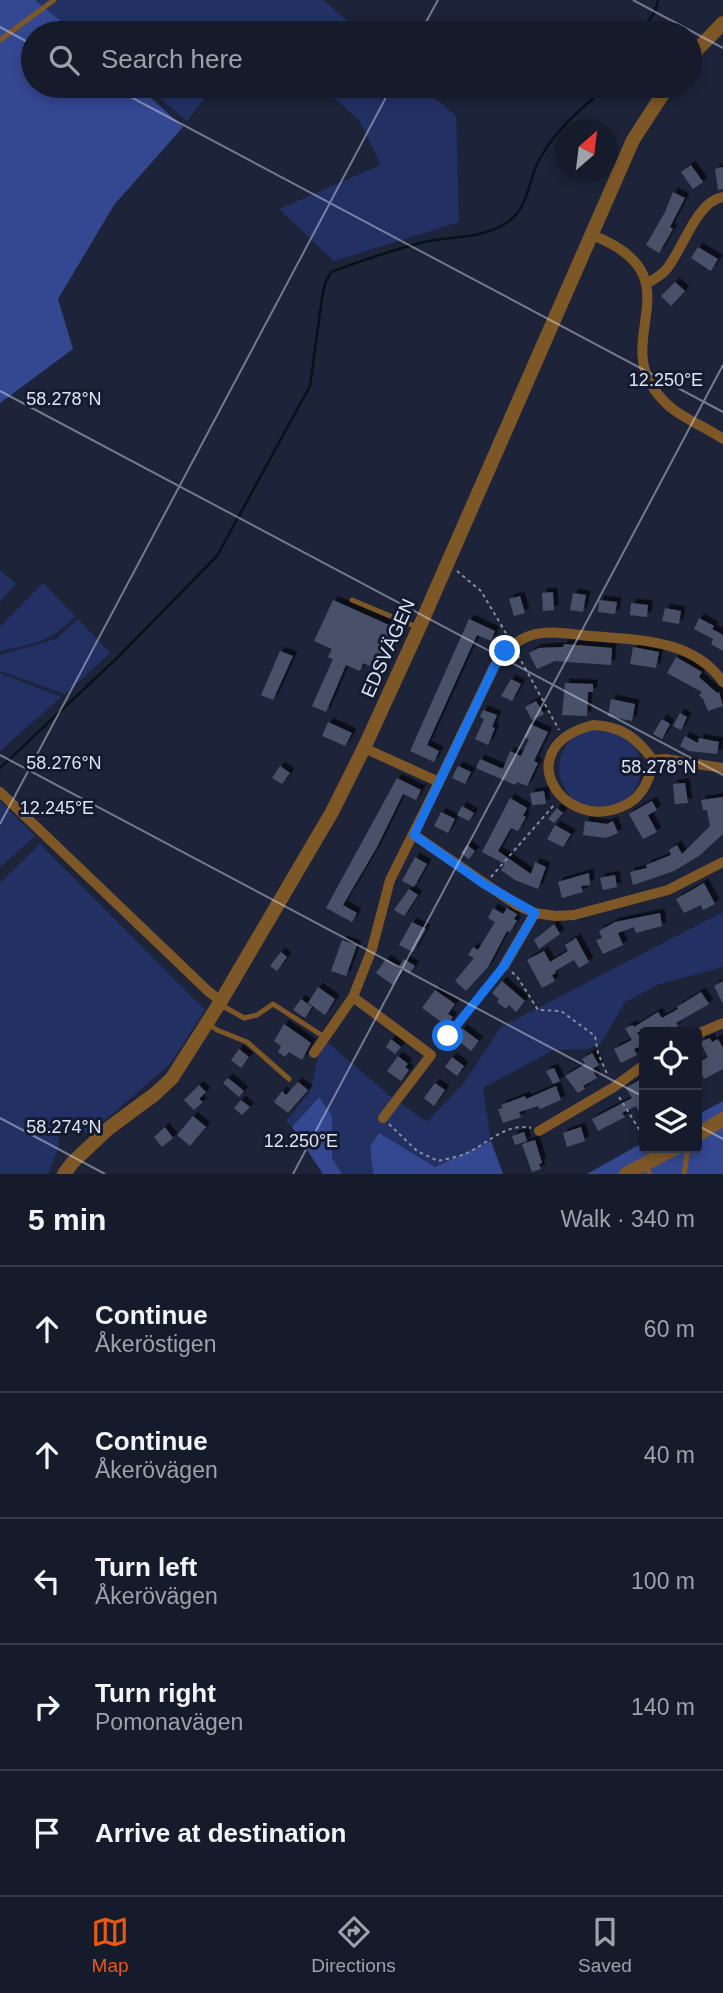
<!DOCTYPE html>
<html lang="en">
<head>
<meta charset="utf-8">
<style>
	body { margin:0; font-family:Helvetica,sans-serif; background:#232838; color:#f1f3f6 }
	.controls { position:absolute; right:21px; bottom:21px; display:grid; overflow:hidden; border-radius:7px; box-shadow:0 4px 10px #0003 }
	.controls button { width:63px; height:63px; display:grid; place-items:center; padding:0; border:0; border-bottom:2px solid #353948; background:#161b2c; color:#f1f3f6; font:35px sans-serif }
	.compass { position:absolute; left:555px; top:119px; width:63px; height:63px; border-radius:50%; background:#161b2c; box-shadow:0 4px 10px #0003; rotate:28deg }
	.stop { position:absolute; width:21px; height:21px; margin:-16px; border:5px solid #1a73e8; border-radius:50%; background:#fff }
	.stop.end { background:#1a73e8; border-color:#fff; box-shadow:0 2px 7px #0008 }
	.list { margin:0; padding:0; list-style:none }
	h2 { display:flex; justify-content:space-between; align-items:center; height:91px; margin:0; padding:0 28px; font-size:30px }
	h2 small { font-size:23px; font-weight:400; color:#9ea1a9 }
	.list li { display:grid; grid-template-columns:46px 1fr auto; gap:21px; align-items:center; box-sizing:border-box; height:126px; padding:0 28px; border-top:2px solid #353948 }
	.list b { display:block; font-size:26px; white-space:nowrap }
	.list p { margin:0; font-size:23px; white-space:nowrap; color:#9ea1a9 }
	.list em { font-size:23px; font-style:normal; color:#9ea1a9 }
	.icon { flex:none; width:38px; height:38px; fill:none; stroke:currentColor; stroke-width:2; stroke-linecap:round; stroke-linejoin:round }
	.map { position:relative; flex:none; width:723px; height:1174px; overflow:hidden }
	.search { position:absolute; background:#161b2c; box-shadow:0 4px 10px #0003; left:21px; right:21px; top:21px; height:77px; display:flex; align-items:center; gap:18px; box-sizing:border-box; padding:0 24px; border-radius:38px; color:#9ea1a9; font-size:26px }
	.sheet { height:721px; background:#161b2c }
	nav { display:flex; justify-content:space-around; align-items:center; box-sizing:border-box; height:98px; border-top:2px solid #353948; background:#161b2c; font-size:19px; color:#9ea1a9 }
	nav a { display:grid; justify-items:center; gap:4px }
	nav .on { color:#ea580c }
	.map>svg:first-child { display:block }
	.green { fill:#233064 }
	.forest { fill:#344791 }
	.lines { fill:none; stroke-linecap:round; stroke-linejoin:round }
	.stream { stroke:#041318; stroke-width:2.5 }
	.building { fill:#49516a; filter:url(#shadow) }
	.path { stroke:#868c9f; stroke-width:2; stroke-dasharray:3.5 3.5; stroke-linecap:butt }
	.service { stroke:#7e5727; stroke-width:5 }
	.minor { stroke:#7e5727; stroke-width:10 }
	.tertiary { stroke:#7e5727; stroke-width:14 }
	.route { stroke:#1a73e8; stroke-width:9 }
	.ticks { fill:none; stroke:#dfe5f4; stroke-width:2; stroke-opacity:0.45 }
	.labels { text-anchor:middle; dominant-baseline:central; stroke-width:6; stroke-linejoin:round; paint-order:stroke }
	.street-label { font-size:19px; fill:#dfe5f4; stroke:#141a2f }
	.ticks-label { font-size:18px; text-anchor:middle; fill:#dfe5f4; stroke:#141a2f; stroke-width:6; stroke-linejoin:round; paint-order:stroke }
</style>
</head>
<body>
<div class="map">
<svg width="723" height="1174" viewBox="0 0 723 1174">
	<defs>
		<filter id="shadow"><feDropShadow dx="4.5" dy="-4.5" stdDeviation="0" flood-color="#0009"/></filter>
	</defs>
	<rect width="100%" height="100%" fill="#1d243a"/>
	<path class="green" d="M34,0H323L361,33H37Z
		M145,86H214L187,121Z
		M321,86H421L456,116L459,222L334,261L279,209L381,165L359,120Z
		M0,570L16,584L0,602Z
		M43,583L75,616C52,642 32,644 0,651V627Z
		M78,619L110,653L65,694L0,671V655L56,639Z
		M0,673L61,697L0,751Z
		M559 768a41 41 0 1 1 82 0a41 41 0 1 1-82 0Z
		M0,801L35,836L0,867Z
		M40,844L205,1010L170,1064L89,1134L69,1123L58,1128L59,1146L48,1174H0V883Z
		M723,912V967L659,984L625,1002L601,1043L587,1049L553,1050L483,1088L491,1141L435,1167L370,1147L373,1174H342L332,1158V1116L318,1097L292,1127L286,1121L310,1092L320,1050L327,1042L390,1096L427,1122L464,1083L501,1027Z"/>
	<path class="forest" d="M0,0H35L75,33H33V86H138L183,127L114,205L58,299L73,349L0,403Z
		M319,1097L332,1116V1158L342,1174H323L292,1127Z
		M723,1101V1174H587L644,1142V1148H697V1115Z
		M379,1133L435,1167L491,1141L503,1174H373L370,1147Z"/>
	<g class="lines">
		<path class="stream" d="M637,33C647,23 656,15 658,0
			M0,768L117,658L217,556L310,386L322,298L325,283L331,272C361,261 393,250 424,242C450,236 478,239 503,225C531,209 526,183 540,158C550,141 564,124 578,112C588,102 597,97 605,86"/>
	</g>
	<path class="building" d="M691,165L703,182L693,189L681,172Z
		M723,167V189L718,190L715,169Z
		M673,192L685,198L670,227L673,229L659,253L646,245L665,212Z
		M698,247L718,259L711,271L691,258Z
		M675,282L685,291L671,306L661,296Z
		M553,592L554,610L543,611L542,593Z
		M573,593L586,595L583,612L570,610Z
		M520,596L525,613L514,616L509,599Z
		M333,600L398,629L379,670L363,663L360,671L346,665L326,712L312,706L333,659L328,657L332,649L314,641Z
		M599,600L617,602L615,614L598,612Z
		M631,603L648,605L647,617L630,615Z
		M665,608L681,611L679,624L662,621Z
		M699,618L714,626L712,629L723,635V651L711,644L713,639L694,629Z
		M469,619L495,631L491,641L477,635L470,650L427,745L439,751L434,762L410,751Z
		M564,644L612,648L611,665L555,661L537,669L529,653L539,648L563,647Z
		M633,647L659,652L656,668L630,664Z
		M280,651L293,656L273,700L261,695Z
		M676,657L702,672L699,677L717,693L719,692L723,706L708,711L703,699L699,695L702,692L667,673Z
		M511,679L521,684L512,701L501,696Z
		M565,683L593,684V692H588L587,716L562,715Z
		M611,699L635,704L632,721L608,716Z
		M536,701L544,714L532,720L525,707Z
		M483,710L497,715L492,727L495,728L488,745L475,739L484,719L480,717Z
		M680,713L687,717L681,730L673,726Z
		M662,719L670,724L662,739L653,734Z
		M328,722L352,733L345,746L322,736Z
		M530,724L548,732L534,761L538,763L527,786L517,782L515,785L476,768L480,759L503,769L510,751L521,756L529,739L524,737Z
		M685,736L698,743L699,738L719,742L717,754L689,751L680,746Z
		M280,766L290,773L282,784L272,778Z
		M458,766L471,772L465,784L452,778Z
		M397,778L421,790L416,800L403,794L377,847L343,905L357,913L352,922L326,908Z
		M685,783L688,803L675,804L673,784Z
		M544,791L546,804L532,805L530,793Z
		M723,797V834L713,843L699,856L674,871L633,885L630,872L647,868L646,865L671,855L669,850L677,845L682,854L710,826L707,810H703L701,800Z
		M510,798L527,808L523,816L526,817L518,831L511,828L498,851L531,874L535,862L546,867L538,889L515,880L501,870L505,864L482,852Z
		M652,801L657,810L648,815L657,832L643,839L629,814Z
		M462,806L474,813L469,821L457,815Z
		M557,808L563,813L554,823L548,819Z
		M441,812L455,819L448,833L434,826Z
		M585,821L607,824L613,821L618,833L606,838L583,835Z
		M555,825L571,834L563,847L547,839Z
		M467,845L475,851L469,859L461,853Z
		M415,857L427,864L414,887L402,881Z
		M589,873L590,885L581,886L583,892L562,898L558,882Z
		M615,875L617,887L603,890L600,878Z
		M704,883L715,904L703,910L701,905L684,913L676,899Z
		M409,889L418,895L404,916L394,910Z
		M493,908L503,914L507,908L517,914L514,919L517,921L510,932L507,931L488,967L466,991L455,981L474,958L468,955L473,947L478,950L495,922L488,918Z
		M660,913L662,926L636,933L634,927L618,933L623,945L603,954L596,940L602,938L599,931L615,922Z
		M412,922L426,929L413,952L399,945Z
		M554,924L560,934L539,949L534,940Z
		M576,938L589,962L579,968L574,960L555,971L556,973L552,975L555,981L542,988L527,960L544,951L550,962L568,951L565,945Z
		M342,940L357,945L346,976L331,971Z
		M281,952L287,957L277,971L270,966Z
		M386,959L403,971L393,985L376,973Z
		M404,959L415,966L410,973L399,966Z
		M502,981L525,1001L516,1012L509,1005L506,1009L497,1002L499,999L492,993Z
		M723,981V1004L714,986Z
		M318,987L335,999L325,1015L308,1003Z
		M435,990L455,1004L448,1014L453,1017L447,1026L422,1008Z
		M701,992L709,1004L676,1023L678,1026L671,1029L669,1026L659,1032H637L644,1045L634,1049L637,1055L621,1063L614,1049L632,1040L625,1028L633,1025L634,1027L658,1012L662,1018L678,1009L677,1007Z
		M301,999L312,1007L305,1018L293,1010Z
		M284,1024L311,1043L302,1060L289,1052L285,1057L278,1052L281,1046L274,1041Z
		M463,1029L479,1041L471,1051L455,1038Z
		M710,1038L712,1042L718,1039L723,1048V1069L704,1079L697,1064L708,1057L700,1042Z
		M391,1039L401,1047L395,1054L386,1047Z
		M239,1049L249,1057L241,1068L231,1060Z
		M592,1053L599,1065L592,1069L597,1078L583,1086L585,1089L578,1093L565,1076L585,1064L582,1059Z
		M398,1056L408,1064L405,1067L409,1070L401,1081L387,1071Z
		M452,1057L464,1066L457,1076L445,1067Z
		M554,1068L560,1081L553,1084L546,1071Z
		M644,1077V1120L636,1106L622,1113L625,1117L598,1131L592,1119L632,1098L626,1088Z
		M228,1078L244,1091L239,1097L223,1083Z
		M298,1082L308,1090L288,1113L274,1102L282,1091L286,1095Z
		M435,1083L445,1090L434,1106L424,1098Z
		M199,1085L206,1092L199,1099L203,1102L194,1110L184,1100Z
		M556,1086L561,1100L540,1109L538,1106L519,1112L521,1117L503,1123L498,1109L503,1108L501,1105L525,1096L526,1099Z
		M241,1100L250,1107L242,1115L234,1108Z
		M193,1116L206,1127L190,1146L177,1135Z
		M165,1127L173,1138L162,1147L154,1137Z
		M581,1127L585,1141L567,1147L563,1133Z
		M524,1132L527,1141L515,1145L512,1136Z
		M535,1140L542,1163L539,1164L541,1169L532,1172L522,1144Z"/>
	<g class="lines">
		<path class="path" d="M457,571L481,591L507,635
			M518,655L559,730
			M491,877L554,805
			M512,972L518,978L538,1010L561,1011L595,1036L598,1053L608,1076
			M438,1048L498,973
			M619,1097L644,1137
			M389,1124L417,1151L438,1161C447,1159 457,1157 465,1154C486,1145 506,1122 531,1128"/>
		<path class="service" d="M0,40L54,0
			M352,600L419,628
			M221,1005L244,1018L257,1015L273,1004L326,1038
			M207,1023L217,1030L247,1042L289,1079
			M645,1164L650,1174
			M684,1174L688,1148"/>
		<path class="minor" d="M592,235C695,275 615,334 654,389C673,417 697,421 723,439
			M646,284C653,280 660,276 665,271C683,251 695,202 723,197
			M593,725C621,726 636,737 653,760C650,781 642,799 621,807C561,832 508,747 593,725Z
			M364,748L439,782L495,665C504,652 515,640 532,635C550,630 572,634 591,636C638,640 693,639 723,682
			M653,760L665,759L723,768
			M0,792L209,992L221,1001
			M414,835L518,906L535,913L556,916L574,915L668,890L723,862
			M504,966L535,913
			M697,1034L723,1023
			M314,1053L353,997
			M383,1118L431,1055L353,997L372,949L390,880L439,782
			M539,1131L614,1087L644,1065"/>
		<path class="tertiary" d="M690,57L723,23
			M697,1135L723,1119
			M64,1174L73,1162L109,1128L155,1094L172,1078L221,1001L332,812L364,748L419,628L633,140L668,86
			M626,1174L675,1148"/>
	</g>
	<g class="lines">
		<path class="route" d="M448,1036L504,966L535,913L484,884L414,835L495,665L505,651"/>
	</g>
	<path class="ticks" d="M633,0L723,48M0,27L33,45M420,33L438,0M110,86L723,412M0,391L723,775M0,755L644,1097M0,824L392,86M0,1118L105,1174M697,1125L723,1139M293,1174L723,365"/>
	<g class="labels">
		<g class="street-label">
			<text transform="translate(388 648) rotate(-66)">EDSVÄGEN</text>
		</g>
	</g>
	<g class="ticks-label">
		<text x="666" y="386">12.250°E</text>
		<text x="64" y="405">58.278°N</text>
		<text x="64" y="769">58.276°N</text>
		<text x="659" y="773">58.278°N</text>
		<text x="57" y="814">12.245°E</text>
		<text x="64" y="1133">58.274°N</text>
		<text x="301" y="1147">12.250°E</text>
	</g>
</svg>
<div class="controls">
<button><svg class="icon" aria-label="locate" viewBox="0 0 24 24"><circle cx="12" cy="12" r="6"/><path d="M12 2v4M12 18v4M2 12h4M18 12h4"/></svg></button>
<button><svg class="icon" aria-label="layers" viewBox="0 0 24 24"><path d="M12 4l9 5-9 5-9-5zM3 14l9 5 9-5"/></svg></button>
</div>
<svg class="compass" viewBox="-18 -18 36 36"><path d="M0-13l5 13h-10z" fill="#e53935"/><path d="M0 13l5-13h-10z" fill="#9ea1a9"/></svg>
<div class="stop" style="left:448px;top:1036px"></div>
<div class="stop end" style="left:505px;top:651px"></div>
<div class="search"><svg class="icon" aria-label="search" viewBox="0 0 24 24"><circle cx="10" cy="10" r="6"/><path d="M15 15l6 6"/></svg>Search here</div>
</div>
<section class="sheet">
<h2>5 min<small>Walk · 340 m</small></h2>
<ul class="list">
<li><svg class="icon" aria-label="ahead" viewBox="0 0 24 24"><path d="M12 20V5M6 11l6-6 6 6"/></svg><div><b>Continue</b><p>Åkeröstigen</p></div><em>60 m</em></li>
<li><svg class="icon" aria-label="ahead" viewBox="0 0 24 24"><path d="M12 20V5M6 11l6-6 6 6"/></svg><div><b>Continue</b><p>Åkerövägen</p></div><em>40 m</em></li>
<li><svg class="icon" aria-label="left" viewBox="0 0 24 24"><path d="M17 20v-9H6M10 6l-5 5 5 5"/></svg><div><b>Turn left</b><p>Åkerövägen</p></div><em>100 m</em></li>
<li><svg class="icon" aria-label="right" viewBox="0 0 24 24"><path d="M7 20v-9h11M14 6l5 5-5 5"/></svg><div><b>Turn right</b><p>Pomonavägen</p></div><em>140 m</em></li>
<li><svg class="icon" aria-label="arrive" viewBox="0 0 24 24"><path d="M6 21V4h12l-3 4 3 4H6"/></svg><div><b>Arrive at destination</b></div></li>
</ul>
</section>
<nav>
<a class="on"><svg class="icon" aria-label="map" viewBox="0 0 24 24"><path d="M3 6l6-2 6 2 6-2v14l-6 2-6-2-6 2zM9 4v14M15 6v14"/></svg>Map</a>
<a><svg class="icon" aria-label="directions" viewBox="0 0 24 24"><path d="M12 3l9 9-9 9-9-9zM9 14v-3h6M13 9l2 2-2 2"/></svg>Directions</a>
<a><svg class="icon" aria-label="saved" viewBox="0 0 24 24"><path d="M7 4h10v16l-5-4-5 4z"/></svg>Saved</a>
</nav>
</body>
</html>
